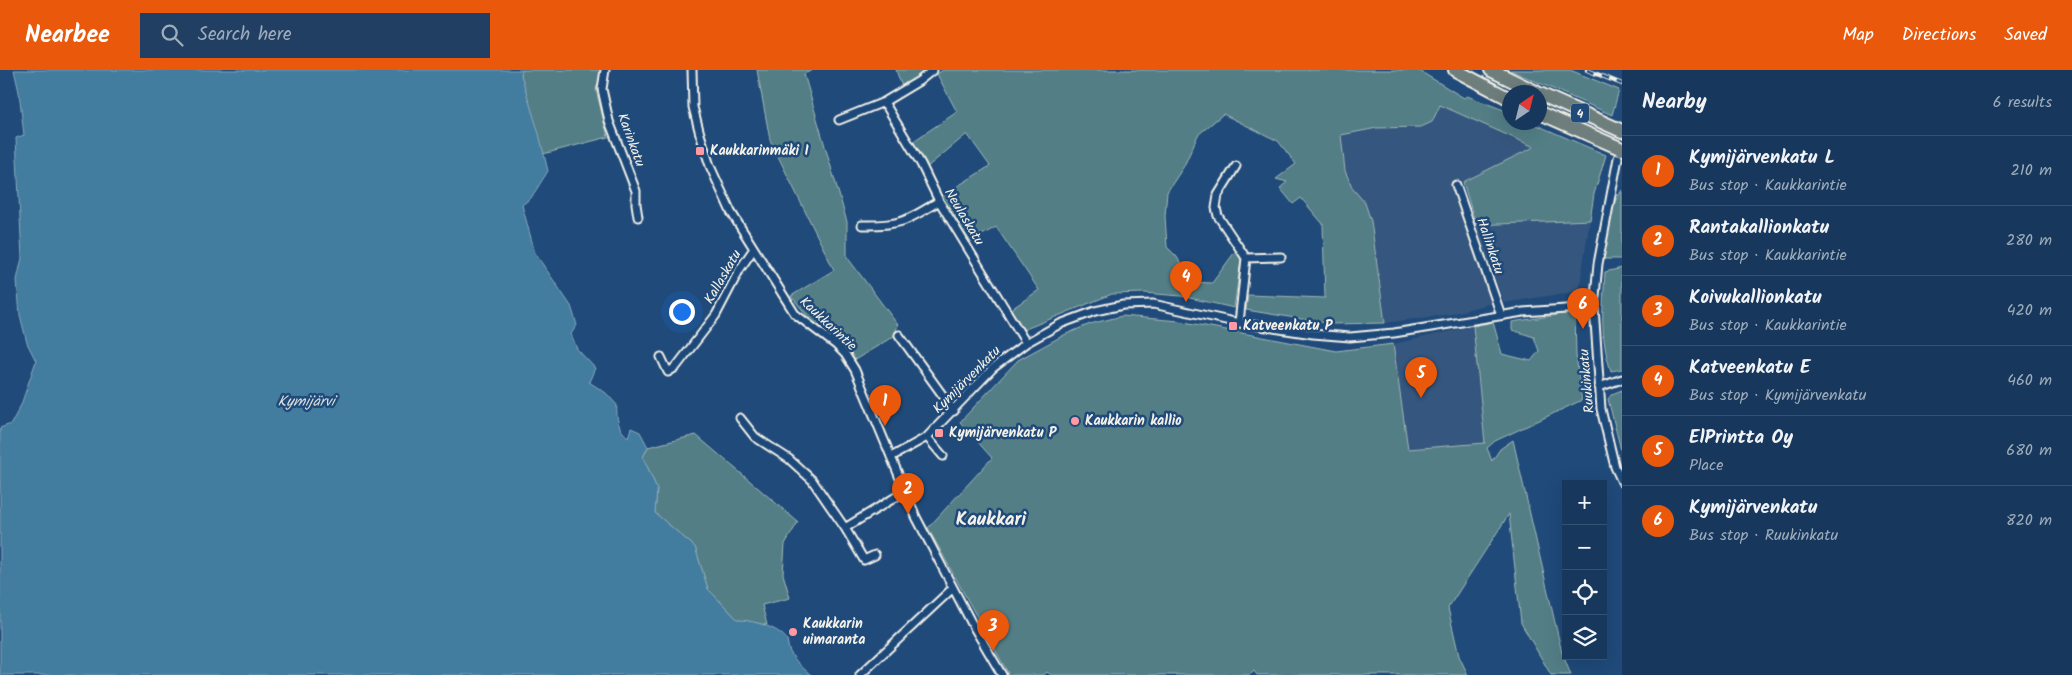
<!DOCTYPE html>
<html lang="en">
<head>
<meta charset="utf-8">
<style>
	body { margin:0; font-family:Kalam,sans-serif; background:#203f62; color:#f1f3f6 }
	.controls { position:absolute; right:15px; bottom:15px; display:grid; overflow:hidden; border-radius:0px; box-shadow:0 5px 20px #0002 }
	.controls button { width:45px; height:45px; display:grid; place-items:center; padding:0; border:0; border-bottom:1px solid #365272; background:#17385c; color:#f1f3f6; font:25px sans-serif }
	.compass { position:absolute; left:1502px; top:15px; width:45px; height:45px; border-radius:50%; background:#17385c; box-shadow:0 5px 20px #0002; rotate:35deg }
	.you { position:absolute; left:681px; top:241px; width:18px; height:18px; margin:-12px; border:4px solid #fff; border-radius:50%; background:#1a73e8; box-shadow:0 0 0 8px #1a73e833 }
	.badge { display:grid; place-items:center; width:32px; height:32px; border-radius:50%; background:#ea580c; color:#fff; font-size:16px; font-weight:700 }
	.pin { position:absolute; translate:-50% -41px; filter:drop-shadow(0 1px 2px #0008) }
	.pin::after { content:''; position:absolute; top:26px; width:18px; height:15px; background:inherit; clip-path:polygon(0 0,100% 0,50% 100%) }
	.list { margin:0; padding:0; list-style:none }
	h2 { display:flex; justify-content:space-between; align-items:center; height:65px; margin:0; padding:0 20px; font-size:21px }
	h2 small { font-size:16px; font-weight:400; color:#9eacbb }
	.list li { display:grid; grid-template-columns:32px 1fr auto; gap:15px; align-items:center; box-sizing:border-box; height:70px; padding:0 20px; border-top:1px solid #365272 }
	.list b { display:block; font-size:19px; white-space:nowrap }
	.list p { margin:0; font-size:16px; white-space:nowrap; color:#9eacbb }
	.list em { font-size:16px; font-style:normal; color:#9eacbb }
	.icon { flex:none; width:28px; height:28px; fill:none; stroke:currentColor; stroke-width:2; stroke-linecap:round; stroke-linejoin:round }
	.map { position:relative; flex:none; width:1622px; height:605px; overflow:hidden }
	header { display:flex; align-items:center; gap:30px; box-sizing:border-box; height:70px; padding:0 25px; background:#ea580c; color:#fff }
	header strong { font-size:24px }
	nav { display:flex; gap:28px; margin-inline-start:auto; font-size:18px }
	.search { width:350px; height:45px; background:#203f62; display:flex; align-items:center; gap:12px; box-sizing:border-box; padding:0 18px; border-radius:0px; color:#9eacbb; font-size:19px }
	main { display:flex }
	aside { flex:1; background:#17385c }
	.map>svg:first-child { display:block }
	.built { fill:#35567e }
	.green { fill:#537e86; stroke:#a4b8b7 }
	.water { fill:#437b9f; stroke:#8aaabc }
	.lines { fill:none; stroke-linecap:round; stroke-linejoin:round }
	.minor-casing { stroke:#f4f1e8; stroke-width:11 }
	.motorway-casing { stroke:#f4f1e8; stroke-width:16 }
	.minor { stroke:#1f4a7a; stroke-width:7 }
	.motorway { stroke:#6d7e7c; stroke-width:12 }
	.rail-casing { stroke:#f4f1e8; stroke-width:4.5 }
	.rail { stroke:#1f4a7a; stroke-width:2.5; stroke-dasharray:8; stroke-linecap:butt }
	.poi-dot { fill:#ff9aa2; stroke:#1f4a7a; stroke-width:2 }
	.labels { text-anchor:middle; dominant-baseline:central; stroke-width:5; stroke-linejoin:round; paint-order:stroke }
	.shield { fill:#1f4a7a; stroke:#b4bfc7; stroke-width:1 }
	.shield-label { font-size:12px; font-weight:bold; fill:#f4f1e8 }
	.street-label { font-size:14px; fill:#f4f1e8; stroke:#1f4a7a }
	.poi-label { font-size:14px; font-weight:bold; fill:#f4f1e8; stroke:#1f4a7a; text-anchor:start }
	.water-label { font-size:15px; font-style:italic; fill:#d9dfdd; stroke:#1f4a7a }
	.district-label { font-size:19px; font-weight:bold; fill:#f4f1e8; stroke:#1f4a7a }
</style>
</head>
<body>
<header>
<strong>Nearbee</strong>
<div class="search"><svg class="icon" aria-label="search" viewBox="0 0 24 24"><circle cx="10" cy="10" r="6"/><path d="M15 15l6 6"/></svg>Search here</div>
<nav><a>Map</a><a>Directions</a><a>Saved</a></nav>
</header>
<main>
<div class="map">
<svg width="1622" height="605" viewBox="0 0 1622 605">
	<rect width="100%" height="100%" fill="#1f4a7a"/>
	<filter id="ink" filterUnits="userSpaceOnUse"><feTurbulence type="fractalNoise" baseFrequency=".02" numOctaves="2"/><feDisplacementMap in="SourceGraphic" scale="10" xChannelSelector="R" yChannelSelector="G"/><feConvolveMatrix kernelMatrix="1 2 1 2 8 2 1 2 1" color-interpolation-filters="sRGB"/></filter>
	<g filter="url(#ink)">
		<path class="built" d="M1440,34L1535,77L1452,117L1492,233L1451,244L1385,253L1371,151L1365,133L1353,119L1345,101L1341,65L1377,58L1421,57L1432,52Z
			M1590,150L1579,221L1504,233L1476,155Z
			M1473,256L1485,373L1408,379L1393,274Z"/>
		<path class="green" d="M522,0H602L596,20L608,67L543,84L521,5Z
			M757,0H813L804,4L847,152V187L898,255L894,266L853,291L836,267L815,255L791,226L834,200L770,70Z
			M896,0H923L924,2L902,17Z
			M943,0H1418L1464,28L1467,26L1509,42L1510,52L1532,53L1606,85L1594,124L1590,150L1476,155L1463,112L1534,77L1440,35L1432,52L1421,57L1377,58L1341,65L1345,101L1353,119L1365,133L1371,151L1385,253L1332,254L1246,240L1248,225L1325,228L1323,154L1301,128L1293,134L1280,118L1287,112L1276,109L1296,94L1278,71L1223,44L1198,65L1184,96L1167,122L1165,146L1167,177L1177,187L1190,212L1212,213L1237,179L1241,190L1234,238L1181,226L1144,223L1112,224L1023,260L1010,240L1039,220L996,157L968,173L940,127L990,96L967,64L926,98L912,72L957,42L937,4Z
			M1510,0H1570L1619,20L1612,45Z
			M1622,120V189H1603L1611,138Z
			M1622,198V299L1611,301C1599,264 1603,239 1605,202Z
			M1575,242L1576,285L1582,330L1495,371L1487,378L1492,391L1500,379L1513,370L1562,583L1571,605H1551L1521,553L1509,444L1448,538L1459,586L1468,605H1257L1254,601L1250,605H1051L1047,602L1044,605H1009L928,458L992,388L960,352L1018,290L1064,265L1090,254L1122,246L1179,251L1336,281L1393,274L1408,379L1485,373L1473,256L1493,252L1502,284L1531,291L1539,281L1534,267L1512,260V252Z
			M1622,320V384L1608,329L1612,324Z
			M696,365L798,452L785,474L783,504L790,528L762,535L767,555C757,554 748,550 738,550L708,519L695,477L655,443L657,419L643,387L648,377Z"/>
		<path class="water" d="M14,0H522L521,5L539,64L548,101L531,128L522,135L535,183L571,236L577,255L571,264L577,279L595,298L589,312L606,323L617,335C616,347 618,360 628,367L631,358L640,362L648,377L643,387L657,419L655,443L695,477L708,519L738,550C751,550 779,557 787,570C788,574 788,578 790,582C795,591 803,598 811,605H0V358L11,354L21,335L36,291L27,273L20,245L17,210L22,188L16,68L24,65L19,22Z"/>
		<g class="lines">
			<defs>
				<path id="minor" d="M605,0L602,19L609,51L636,121V134L638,147
					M692,0L693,37L700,64L710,96L731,142L795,244L836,275L845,284L855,300L916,447L972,554L1002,605
					M884,32L921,94L939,131L1026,273
					M839,50L884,32L919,11L933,0
					M1618,88L1598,194L1594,237L1601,339L1615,397L1622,412
					M1236,96L1218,125L1216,138L1218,146L1246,188L1239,253
					M1456,115L1501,245
					M862,155C900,156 907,151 939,131
					M1246,188L1281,187
					M899,265L954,341
					M661,287L668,302L676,297L716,245L740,199L753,180
					M1599,317L1622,309
					M740,348L755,367L789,389L812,410L845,458L904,422
					M927,367L943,386
					M891,387L927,367L993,298L1026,273L1060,254L1095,241L1123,235L1153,234L1239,253L1313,264L1350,267L1394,263L1523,242L1594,237
					M845,458L864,490L875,485
					M860,605L953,518"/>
				<path id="motorway" d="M1455,0L1510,29
					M1491,0L1536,22
					M1540,24L1622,61
					M1540,43L1622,79"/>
			</defs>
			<use href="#minor" class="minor-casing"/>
			<use href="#motorway" class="motorway-casing"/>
			<use href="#minor" class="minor"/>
			<use href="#motorway" class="motorway"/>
			<defs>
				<path id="rail" d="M1587,0L1622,14"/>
			</defs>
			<use href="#rail" class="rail-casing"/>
			<use href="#rail" class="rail"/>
		</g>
	</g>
	<g class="poi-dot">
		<rect x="695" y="76" width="10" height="10" rx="2.5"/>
		<rect x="1228" y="251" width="10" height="10" rx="2.5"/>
		<circle cx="1075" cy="351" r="5"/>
		<rect x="934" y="358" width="10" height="10" rx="2.5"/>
		<circle cx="793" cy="562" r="5"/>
	</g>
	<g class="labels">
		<rect class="shield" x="1571" y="33.5" width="18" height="19" rx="4"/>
		<g class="shield-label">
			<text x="1580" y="43">4</text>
		</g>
		<g class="street-label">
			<text transform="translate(631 70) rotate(70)">Karinkatu</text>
			<text transform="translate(964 147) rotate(59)">Neulaskatu</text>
			<text transform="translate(1490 176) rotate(71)">Hallinkatu</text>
			<text transform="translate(723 207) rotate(-60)">Kallaskatu</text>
			<text transform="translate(828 254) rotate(43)">Kaukkarintie</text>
			<text transform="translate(967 310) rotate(-45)">Kymijärvenkatu</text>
			<text transform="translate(1587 311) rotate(-95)">Ruukinkatu</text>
		</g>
		<g class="poi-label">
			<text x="710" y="81">Kaukkarinmäki I</text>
			<text x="1243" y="256">Katveenkatu P</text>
			<text x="1085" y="351">Kaukkarin kallio</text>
			<text x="949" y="363">Kymijärvenkatu P</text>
			<text x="803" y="554">Kaukkarin<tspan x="803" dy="16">uimaranta</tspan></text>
		</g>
		<g class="water-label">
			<text x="306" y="332">Kymijärvi</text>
		</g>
		<g class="district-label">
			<text x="991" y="450">Kaukkari</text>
		</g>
	</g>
</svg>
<div class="controls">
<button>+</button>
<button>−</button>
<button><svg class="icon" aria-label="locate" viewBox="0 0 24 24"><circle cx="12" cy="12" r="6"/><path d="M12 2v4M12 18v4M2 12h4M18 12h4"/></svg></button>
<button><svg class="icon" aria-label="layers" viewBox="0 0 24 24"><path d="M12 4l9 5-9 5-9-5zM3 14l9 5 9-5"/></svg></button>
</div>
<svg class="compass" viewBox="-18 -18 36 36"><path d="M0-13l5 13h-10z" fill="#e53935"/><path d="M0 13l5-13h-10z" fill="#9eacbb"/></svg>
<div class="you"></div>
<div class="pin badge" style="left:885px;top:356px">1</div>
<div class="pin badge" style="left:908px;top:444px">2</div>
<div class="pin badge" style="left:993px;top:581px">3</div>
<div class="pin badge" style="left:1186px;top:232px">4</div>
<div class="pin badge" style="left:1421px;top:328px">5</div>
<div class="pin badge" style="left:1583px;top:259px">6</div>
</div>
<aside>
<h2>Nearby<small>6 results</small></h2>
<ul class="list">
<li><span class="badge">1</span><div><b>Kymijärvenkatu L</b><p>Bus stop · Kaukkarintie</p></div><em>210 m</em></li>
<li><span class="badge">2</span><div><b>Rantakallionkatu</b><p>Bus stop · Kaukkarintie</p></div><em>280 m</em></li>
<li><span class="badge">3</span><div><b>Koivukallionkatu</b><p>Bus stop · Kaukkarintie</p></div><em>420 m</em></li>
<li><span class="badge">4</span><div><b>Katveenkatu E</b><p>Bus stop · Kymijärvenkatu</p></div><em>460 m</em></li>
<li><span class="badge">5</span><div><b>ElPrintta Oy</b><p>Place</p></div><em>680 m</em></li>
<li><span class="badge">6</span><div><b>Kymijärvenkatu</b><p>Bus stop · Ruukinkatu</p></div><em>820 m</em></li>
</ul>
</aside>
</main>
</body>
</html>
